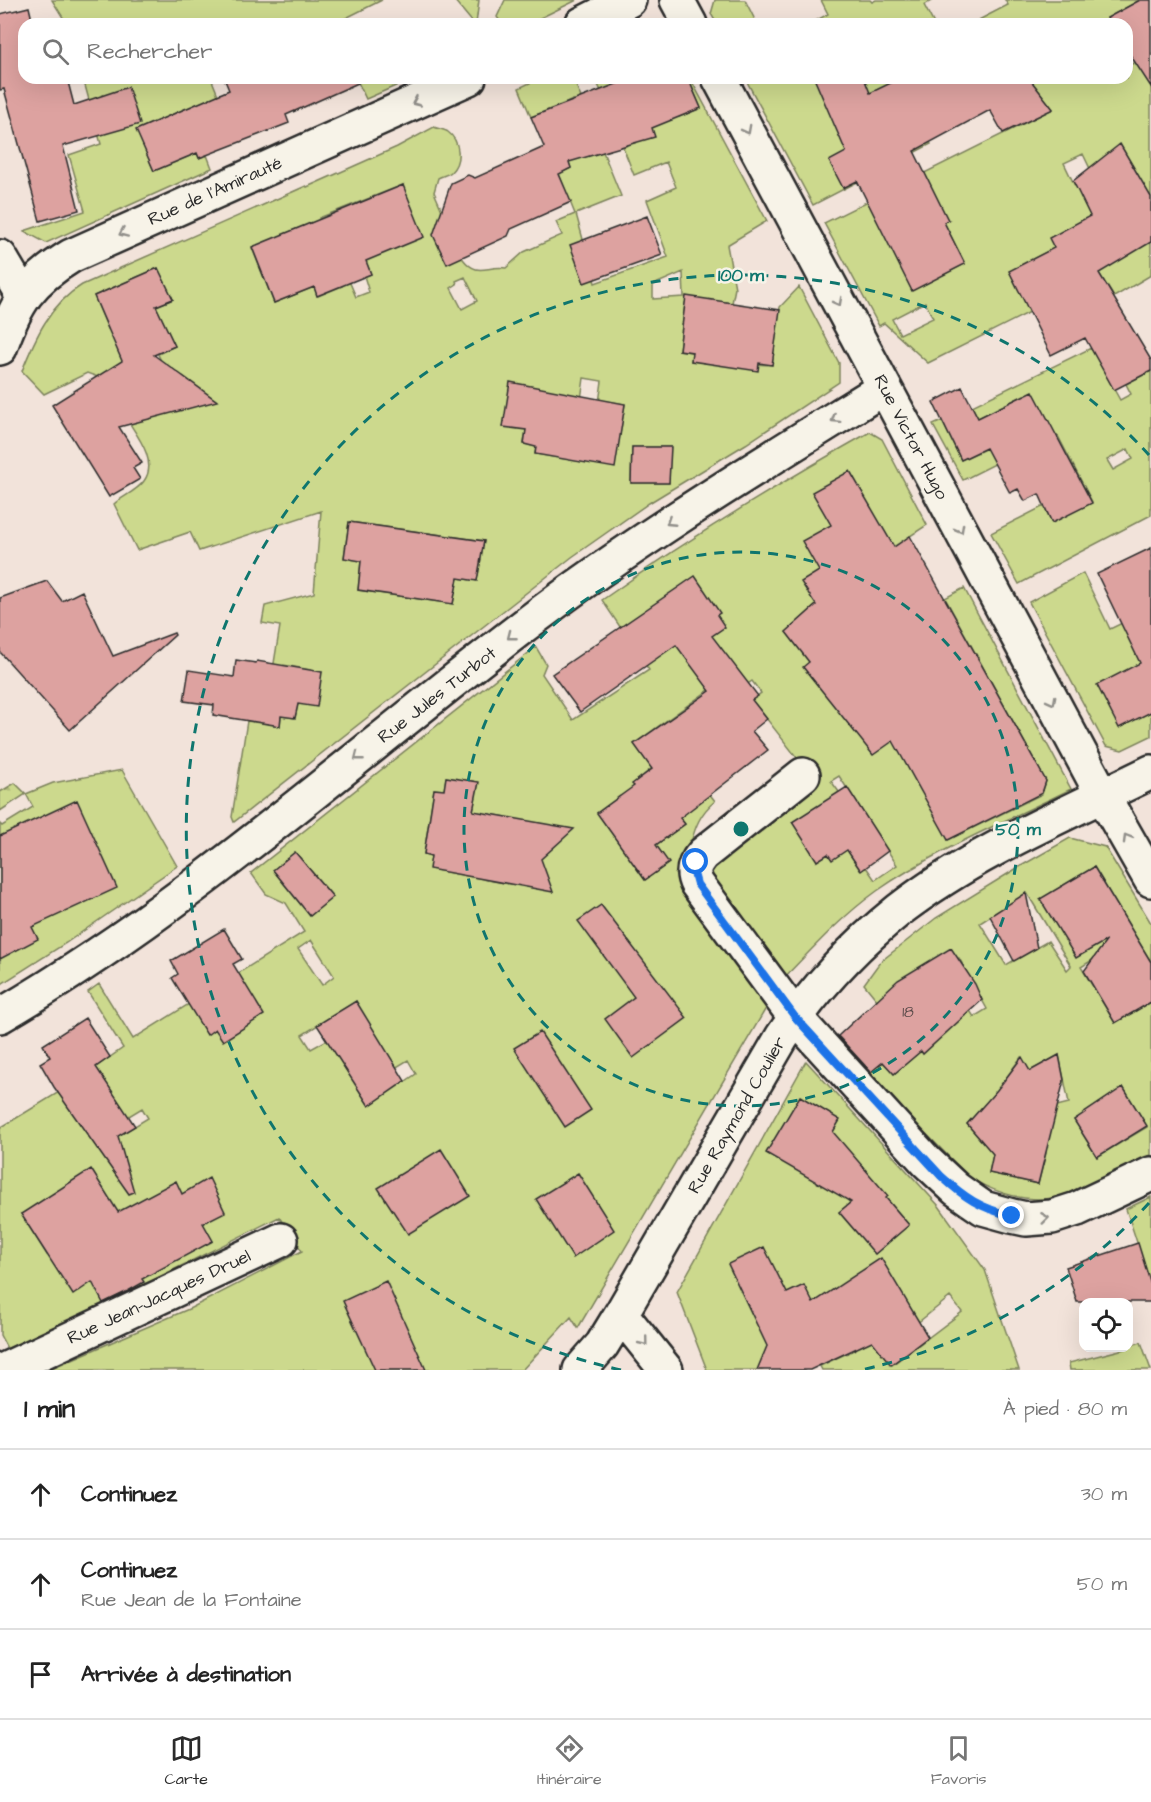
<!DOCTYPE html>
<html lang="fr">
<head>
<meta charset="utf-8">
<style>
	body { margin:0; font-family:"Architects Daughter",sans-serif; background:#f2f2f2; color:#222 }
	.controls { position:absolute; right:18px; bottom:18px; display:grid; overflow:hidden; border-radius:12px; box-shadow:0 6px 24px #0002 }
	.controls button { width:54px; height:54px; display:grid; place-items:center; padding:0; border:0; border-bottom:2px solid #e0e0e0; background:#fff; color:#222; font:30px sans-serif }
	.stop { position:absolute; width:18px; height:18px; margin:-14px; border:4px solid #1a73e8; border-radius:50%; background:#fff }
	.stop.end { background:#1a73e8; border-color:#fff; box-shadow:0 2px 6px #0008 }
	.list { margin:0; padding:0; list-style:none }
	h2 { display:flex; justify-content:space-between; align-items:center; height:78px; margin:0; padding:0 24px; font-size:26px }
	h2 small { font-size:20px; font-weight:400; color:#767676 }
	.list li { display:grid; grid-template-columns:39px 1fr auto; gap:18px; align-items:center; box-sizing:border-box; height:90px; padding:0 24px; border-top:2px solid #e0e0e0 }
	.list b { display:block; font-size:22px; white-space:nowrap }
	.list p { margin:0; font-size:20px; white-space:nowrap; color:#767676 }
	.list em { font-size:20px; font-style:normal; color:#767676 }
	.icon { flex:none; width:33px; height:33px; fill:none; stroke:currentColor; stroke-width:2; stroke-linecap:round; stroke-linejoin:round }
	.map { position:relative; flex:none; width:1151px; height:1370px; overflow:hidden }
	.search { position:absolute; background:#fff; box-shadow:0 6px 24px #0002; left:18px; right:18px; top:18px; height:66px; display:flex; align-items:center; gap:15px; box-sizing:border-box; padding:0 21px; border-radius:18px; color:#767676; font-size:22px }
	.sheet { height:348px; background:#fff }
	nav { display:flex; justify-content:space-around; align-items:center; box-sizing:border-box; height:84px; border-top:2px solid #e0e0e0; background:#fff; font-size:16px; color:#767676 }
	nav a { display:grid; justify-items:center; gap:3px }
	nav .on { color:#2b2b2b }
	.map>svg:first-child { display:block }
	.green { fill:#ccd98d; stroke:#7c825c; stroke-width:1.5; fill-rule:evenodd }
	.forest { fill:url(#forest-firs); stroke:#7c825c; stroke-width:1.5 }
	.building { fill:#dda2a0; stroke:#2b2b2b; stroke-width:1.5 }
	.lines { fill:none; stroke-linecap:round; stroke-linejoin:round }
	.minor-casing { stroke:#2b2b2b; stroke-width:38 }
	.minor { stroke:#f7f3e8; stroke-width:33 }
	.oneway { stroke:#918f8a }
	.route { stroke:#1a73e8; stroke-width:8 }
	.ring { fill:none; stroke:#0f766e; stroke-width:3; stroke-dasharray:10 8 }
	.labels { text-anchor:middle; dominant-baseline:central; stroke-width:5; stroke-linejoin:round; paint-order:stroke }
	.number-label { font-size:15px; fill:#584948 }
	.street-label { font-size:18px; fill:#2b2b2b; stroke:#f7f3e8 }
	.centre { fill:#0f766e; stroke:#f7f3e8; stroke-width:3 }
	.ring-label { font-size:18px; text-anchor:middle; font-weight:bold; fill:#0f766e; stroke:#f7f3e8; stroke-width:5; stroke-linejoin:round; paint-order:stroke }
</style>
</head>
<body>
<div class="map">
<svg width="1151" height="1370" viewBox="0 0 1151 1370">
	<defs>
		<pattern id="forest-firs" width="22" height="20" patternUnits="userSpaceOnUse" patternTransform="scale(1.5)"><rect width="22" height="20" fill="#ccd98d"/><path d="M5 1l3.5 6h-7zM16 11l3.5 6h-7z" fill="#afba7a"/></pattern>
	</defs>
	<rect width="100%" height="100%" fill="#f2e3da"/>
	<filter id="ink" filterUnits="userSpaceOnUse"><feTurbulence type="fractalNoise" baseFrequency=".0167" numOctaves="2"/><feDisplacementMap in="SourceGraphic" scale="12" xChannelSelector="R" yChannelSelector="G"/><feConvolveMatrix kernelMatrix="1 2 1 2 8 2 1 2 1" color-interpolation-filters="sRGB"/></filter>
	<g filter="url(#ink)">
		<path class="green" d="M52,0H382L334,24H67Z
			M454,0H479L476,24H474Z
			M505,0H577L528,24H502L497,17Z
			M715,0H745L757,24H717L711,14Z
			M821,0H870L872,2L876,0H933L924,5L934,24H810L828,14Z
			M1005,0H1140L1107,18L1110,24H971L1008,5Z
			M1151,53V275L1114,297L1099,273L1048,251L1019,266L1030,312L928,363L884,323L879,326L824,223L1053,109L1029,78H1127V56L1132,64ZM1083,154L1094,177L1075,186L1064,163ZM877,217L948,220L944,222L965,264L921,286ZM925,302L933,318L900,334L892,319Z
			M83,78H211L225,112L187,108L137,130L154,171L197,153L199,158L207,155L212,168L46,243L24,231L85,211L69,155L101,144Z
			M356,78H414L366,99Z
			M540,78H573L621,196L576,214L595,283L668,257L647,200L676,187L666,162L634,175L623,147L642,139L633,117H679L701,108L688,78H690L767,221L727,245L735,288L732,303L707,306L685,303L679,350L692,352L691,361L772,365L780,307L799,287L839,363V382L746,444L649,503L572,557L234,822L232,817L247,721L280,726L281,716L295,718L298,704L322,672L284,665L280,684L271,682L280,626L262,623L265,606L314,593L321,511L199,551L190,532L137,550L114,504C122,497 138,490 144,481C159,461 135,433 125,416L216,400L183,376L135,392L134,390L87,373L44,394L22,371C35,338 50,304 82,285L306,186L307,187L397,147L434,127C439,129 445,130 448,132C460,141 462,161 451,172C449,174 442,176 438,178L434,192L463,259C478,278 486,265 506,268L524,252L562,235L556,222L575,214L559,174L571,168L565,152H593L573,100L531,117L519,88ZM403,185L366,261L371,274L364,276L369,292L356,297L335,248L332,261L342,286L318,296L314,287L274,303L252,248L299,228L321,224L319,218ZM158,268L173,299L156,306L175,346L158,354L167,375L108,329L94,296ZM683,272L684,297L653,299V285ZM465,277L477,301L462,309L451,288L457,284L456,281ZM584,378L602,381L599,403L601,400L625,404L616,458L601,465L535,454L536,447L524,444L531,396L578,421ZM632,447H670L669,483H631ZM349,522L484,541L477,581L458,578L453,604L358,590L361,561L344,558Z
			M595,78H632L601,91Z
			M745,78H901L890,84L931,144L813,205Z
			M1091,348L1120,400L1131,394L1126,384L1151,371V515L1019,584L991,533L1044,506L1052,523L1092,502L1058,436L1036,446L1034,415L1024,395L978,418L972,406ZM1128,449L1133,459L1113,470L1107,460Z
			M942,421L961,460L987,448L995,464L963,480L933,425Z
			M870,432L882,439L927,525L843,580L948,840L1042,794L1046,781L945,598L964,588L1071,789C1007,821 935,850 877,891C842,916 813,948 783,979L703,877L705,865L812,777L752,700L761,693L752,681L742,688L709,690L634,744L652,768L633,784L643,799L620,796L597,813L645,880L668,863L656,845L685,824L662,793L691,770L715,801C686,825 697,851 675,874L772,998L578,1328L571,1317L522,1370H47L191,1308L302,1251L279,1217L9,1352L0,1335V1128L59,1092L122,1107L96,1067L123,1048L88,992L99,984L133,1039L304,932L286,903L266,894L251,873L536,647L546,664L542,674L573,720L649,670L602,600C688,539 778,484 870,432ZM813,608H815L794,641L786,632ZM839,776L897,865L875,880L866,867L860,870L847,850L828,854L817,861L839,792L831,781ZM446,777L478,782L473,811L513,818L510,832V884L430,869L431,856L424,854L434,789L444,790ZM295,852L333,897L310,916L273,870ZM311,940L334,976L322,985L298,949ZM356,1001L387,1073L408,1060L416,1074L369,1106L327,1040L311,1049L302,1035ZM142,1108L148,1118L125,1132L119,1122ZM176,1182L182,1194L158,1206ZM21,1214L83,1230L47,1255Z
			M1083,573L1110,629L1151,609V736L1122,750L1106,746L1029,602Z
			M122,770L177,866L66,943L0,985V824L2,826L33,807L26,794L53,783Z
			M1070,838L1105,847L1151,923V962L1094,867L1054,891L1101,935L1110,949L1081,967L1115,1023L1151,1002V1155C1126,1167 1068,1199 1043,1199C1018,1200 988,1190 968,1176L868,1075L883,1062L894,1074L921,1051L923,1053L967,1006L974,1017L987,1009L959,958L877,1000L864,984L880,962L936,918L1014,870ZM1027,893L1071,966L1067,970L1048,941L1006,965L980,923ZM1059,1055L1069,1103L1049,1108L1004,1144L1046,1153L1038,1184L989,1173L996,1143L980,1139L967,1124L996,1092L1021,1057L1030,1071ZM1123,1087L1147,1127L1097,1157L1074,1120Z
			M806,1061L939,1206L985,1270L1019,1370H822L820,1366L856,1349L847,1329L762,1370H707L677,1292ZM838,1188L886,1198L909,1225L875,1254L839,1212L850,1203ZM950,1297L962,1312L892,1365L881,1352Z
			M1151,1197V1285L1126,1209Z
			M1141,1342L1151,1370H1070L1069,1363L1128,1348L1129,1346Z"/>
		<path class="forest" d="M15,783L26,794L0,811V792Z"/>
		<path class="building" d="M1140,0H1151V87L1127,50V24H1111L1107,18Z
			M29,7L33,24H24V78H67L74,105L128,87L140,124L63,146L79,210L40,221L4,89L0,90V14Z
			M224,78H356L358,83L286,115L289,123L199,158L197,153L154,171L136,130L229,90Z
			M632,78H688L701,108L652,128L655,137L569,162L571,168L559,174L571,202L511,229L508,236L447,264L433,235L451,183L468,175L475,178L544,147L531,117Z
			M814,78H864L870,93L901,78H1029L1053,109L1003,133L990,110L914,151L948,220L944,222L965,264L912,291L857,181L843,188L829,161L846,152Z
			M1120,144L1151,197V242L1099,273L1151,360V371L1114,390L1085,338L1051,355L1009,271L1054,248L1049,238L1090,216L1073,181Z
			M403,185L424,237L366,261L371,274L317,296L314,287L274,303L252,247Z
			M647,216L662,255L584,283L570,245Z
			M158,268L173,299L156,306L175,346L154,355L217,401L119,427L142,463L133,468L140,479L109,497L52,405L122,361L94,296Z
			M686,296L780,310L772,365L759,363L758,371L691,361L692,352L679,350Z
			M510,382L625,404L615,468L535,454L536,447L524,444L526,430L503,427Z
			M962,387L978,418L1033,391L1092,503L1052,523L1039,494L1025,501L1018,489L1010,493L986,448L961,460L933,402Z
			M632,447H671L669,483H631Z
			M850,471L894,547L910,536L1046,781L1042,793L948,840L893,741L873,755L803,667L809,662L786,632L816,605L801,582L819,571L802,541L831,525L812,492Z
			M349,522L484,541L477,581L458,578L453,604L358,590L361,561L344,558Z
			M1151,548V712L1119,728L1097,685L1140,663L1097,574Z
			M695,576L720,613L717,615L725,627L712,636L758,696L752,700L767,719L752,731L768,750L680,818L685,824L656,845L669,863L645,880L597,813L634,786L632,784L652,769L634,744L710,691L676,645L580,712L552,674Z
			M47,581L62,601L82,591L113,656L174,633L175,635L70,730L0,652V598Z
			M236,660L256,663L257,661L322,672L317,707L298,704L295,718L281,716L280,726L213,715L214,705L184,701L189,670L234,677Z
			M446,777L479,782L473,811L574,829L541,859L553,892L429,869L431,856L424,854L434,789L444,790Z
			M847,787L888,851L861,871L847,850L832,860L828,854L817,861L792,822Z
			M77,800L117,888L32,927L38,939L0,959V836Z
			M295,852L333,897L310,916L273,870Z
			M1094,867L1151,962V1002L1115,1023L1084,971L1107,940L1076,958L1040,899Z
			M1026,893L1037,948L1014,961L990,916Z
			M601,905L687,1018L633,1058L605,1019L634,997L578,921Z
			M224,929L242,959L233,964L264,1015L223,1041L215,1029L207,1035L172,978L178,974L171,961Z
			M951,948L975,984L982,1000L923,1054L921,1051L894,1074L883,1062L871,1072L838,1036L898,980Z
			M356,1001L405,1081L369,1106L317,1025Z
			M85,1018L110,1057L96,1067L135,1126L118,1136L134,1192L129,1194L54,1087L40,1063L50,1057L43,1045Z
			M540,1032L591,1110L565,1127L514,1048Z
			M1059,1055L1064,1080L1038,1184L989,1173L993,1154L967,1124L997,1090L1022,1057L1030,1071Z
			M1123,1087L1147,1126L1097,1157L1074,1120Z
			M800,1096L840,1120L833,1132L888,1196L886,1198L909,1225L875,1254L839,1212L851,1202L766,1153Z
			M441,1149L470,1196L408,1234L378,1188Z
			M91,1169L118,1212L176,1181L182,1194L209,1178L225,1212L203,1223L213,1241L142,1279L144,1282L128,1291L103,1303L92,1282L73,1295L21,1214Z
			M578,1173L614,1230L573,1258L536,1199Z
			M1138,1243L1151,1285V1302H1077L1066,1267Z
			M764,1247L787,1293L804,1285L813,1303L881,1258L928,1337L891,1365L872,1341L810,1370H757L767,1346L728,1264Z
			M386,1281L426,1370H375L343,1301Z"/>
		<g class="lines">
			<defs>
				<path id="minor" d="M677,0L690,24
					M582,24L629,0
					M719,78L1103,796L1151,880
					M0,257L23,296
					M0,348C16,302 30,281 71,256L469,78
					M803,775L703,854C694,864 691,872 697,884L795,1017L927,1162L956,1189L970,1199L983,1208L1012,1216L1026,1219L1052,1217L1077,1209L1151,1174
					M0,1016C189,906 351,758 525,625C639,538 762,464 884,388
					M621,1314L666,1370
					M4,1370L281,1240
					M580,1370L602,1345L621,1314L782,1037C815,988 853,947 899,910C974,852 1066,814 1151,772"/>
			</defs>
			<use href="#minor" class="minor-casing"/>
			<use href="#minor" class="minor"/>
		</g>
		<defs><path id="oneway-chevron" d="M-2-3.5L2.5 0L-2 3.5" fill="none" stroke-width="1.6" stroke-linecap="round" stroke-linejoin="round" transform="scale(1.5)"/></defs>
		<g class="oneway">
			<use href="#oneway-chevron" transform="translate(416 102) rotate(156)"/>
			<use href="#oneway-chevron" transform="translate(747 130) rotate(62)"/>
			<use href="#oneway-chevron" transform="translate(123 233) rotate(156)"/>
			<use href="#oneway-chevron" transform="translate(838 302) rotate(62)"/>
			<use href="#oneway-chevron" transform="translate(835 419) rotate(148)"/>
			<use href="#oneway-chevron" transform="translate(670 522) rotate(147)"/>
			<use href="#oneway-chevron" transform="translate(960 529) rotate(62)"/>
			<use href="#oneway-chevron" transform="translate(511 636) rotate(142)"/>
			<use href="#oneway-chevron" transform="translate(1052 701) rotate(62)"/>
			<use href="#oneway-chevron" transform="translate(358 757) rotate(142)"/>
			<use href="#oneway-chevron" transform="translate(1127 838) rotate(-120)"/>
			<use href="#oneway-chevron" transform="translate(1045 1218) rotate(-7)"/>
			<use href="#oneway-chevron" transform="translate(644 1342) rotate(51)"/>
		</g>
	</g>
	<g class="lines" filter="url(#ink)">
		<path class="route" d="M696,862L693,870L697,884L795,1017L941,1176C965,1198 980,1208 1012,1216"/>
	</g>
	<g class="ring">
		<circle cx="741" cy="829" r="277"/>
		<path d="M1149 1203A554 554 0 0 1 861 1370M621 1370A554 554 0 1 1 1149 455"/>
	</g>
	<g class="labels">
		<g class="number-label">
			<text x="908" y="1012">18</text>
		</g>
		<g class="street-label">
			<text transform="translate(215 191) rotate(-24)">Rue de l'Amirauté</text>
			<text transform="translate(911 437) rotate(62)">Rue Victor Hugo</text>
			<text transform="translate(437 695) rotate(-38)">Rue Jules Turbot</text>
			<text transform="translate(737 1115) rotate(-60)">Rue Raymond Coulier</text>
			<text transform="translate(159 1297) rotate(-25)">Rue Jean-Jacques Druel</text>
		</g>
	</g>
	<circle cx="741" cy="829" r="9" class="centre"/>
	<g class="ring-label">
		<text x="741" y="281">100 m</text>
		<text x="1018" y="835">50 m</text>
	</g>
</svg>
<div class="controls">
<button><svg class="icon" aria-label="locate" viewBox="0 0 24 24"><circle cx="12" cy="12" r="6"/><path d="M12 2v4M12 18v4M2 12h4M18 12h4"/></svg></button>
</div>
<div class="stop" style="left:696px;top:862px"></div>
<div class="stop end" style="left:1012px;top:1216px"></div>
<div class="search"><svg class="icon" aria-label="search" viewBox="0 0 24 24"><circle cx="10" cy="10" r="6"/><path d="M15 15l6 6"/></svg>Rechercher</div>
</div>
<section class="sheet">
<h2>1 min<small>À pied · 80 m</small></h2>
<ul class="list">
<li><svg class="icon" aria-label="ahead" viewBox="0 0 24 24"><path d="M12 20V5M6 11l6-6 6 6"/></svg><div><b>Continuez</b></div><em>30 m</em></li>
<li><svg class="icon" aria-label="ahead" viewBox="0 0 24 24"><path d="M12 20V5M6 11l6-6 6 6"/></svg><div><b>Continuez</b><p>Rue Jean de la Fontaine</p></div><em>50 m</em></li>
<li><svg class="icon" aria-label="arrive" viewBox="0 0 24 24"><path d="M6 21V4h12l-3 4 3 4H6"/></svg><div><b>Arrivée à destination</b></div></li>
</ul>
</section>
<nav>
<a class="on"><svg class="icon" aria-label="map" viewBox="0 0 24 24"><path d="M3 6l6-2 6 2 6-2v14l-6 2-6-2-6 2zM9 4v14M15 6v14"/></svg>Carte</a>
<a><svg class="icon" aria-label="directions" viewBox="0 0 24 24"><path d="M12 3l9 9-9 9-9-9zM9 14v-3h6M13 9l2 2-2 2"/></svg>Itinéraire</a>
<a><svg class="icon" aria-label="saved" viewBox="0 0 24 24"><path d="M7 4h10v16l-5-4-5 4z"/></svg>Favoris</a>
</nav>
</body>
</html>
